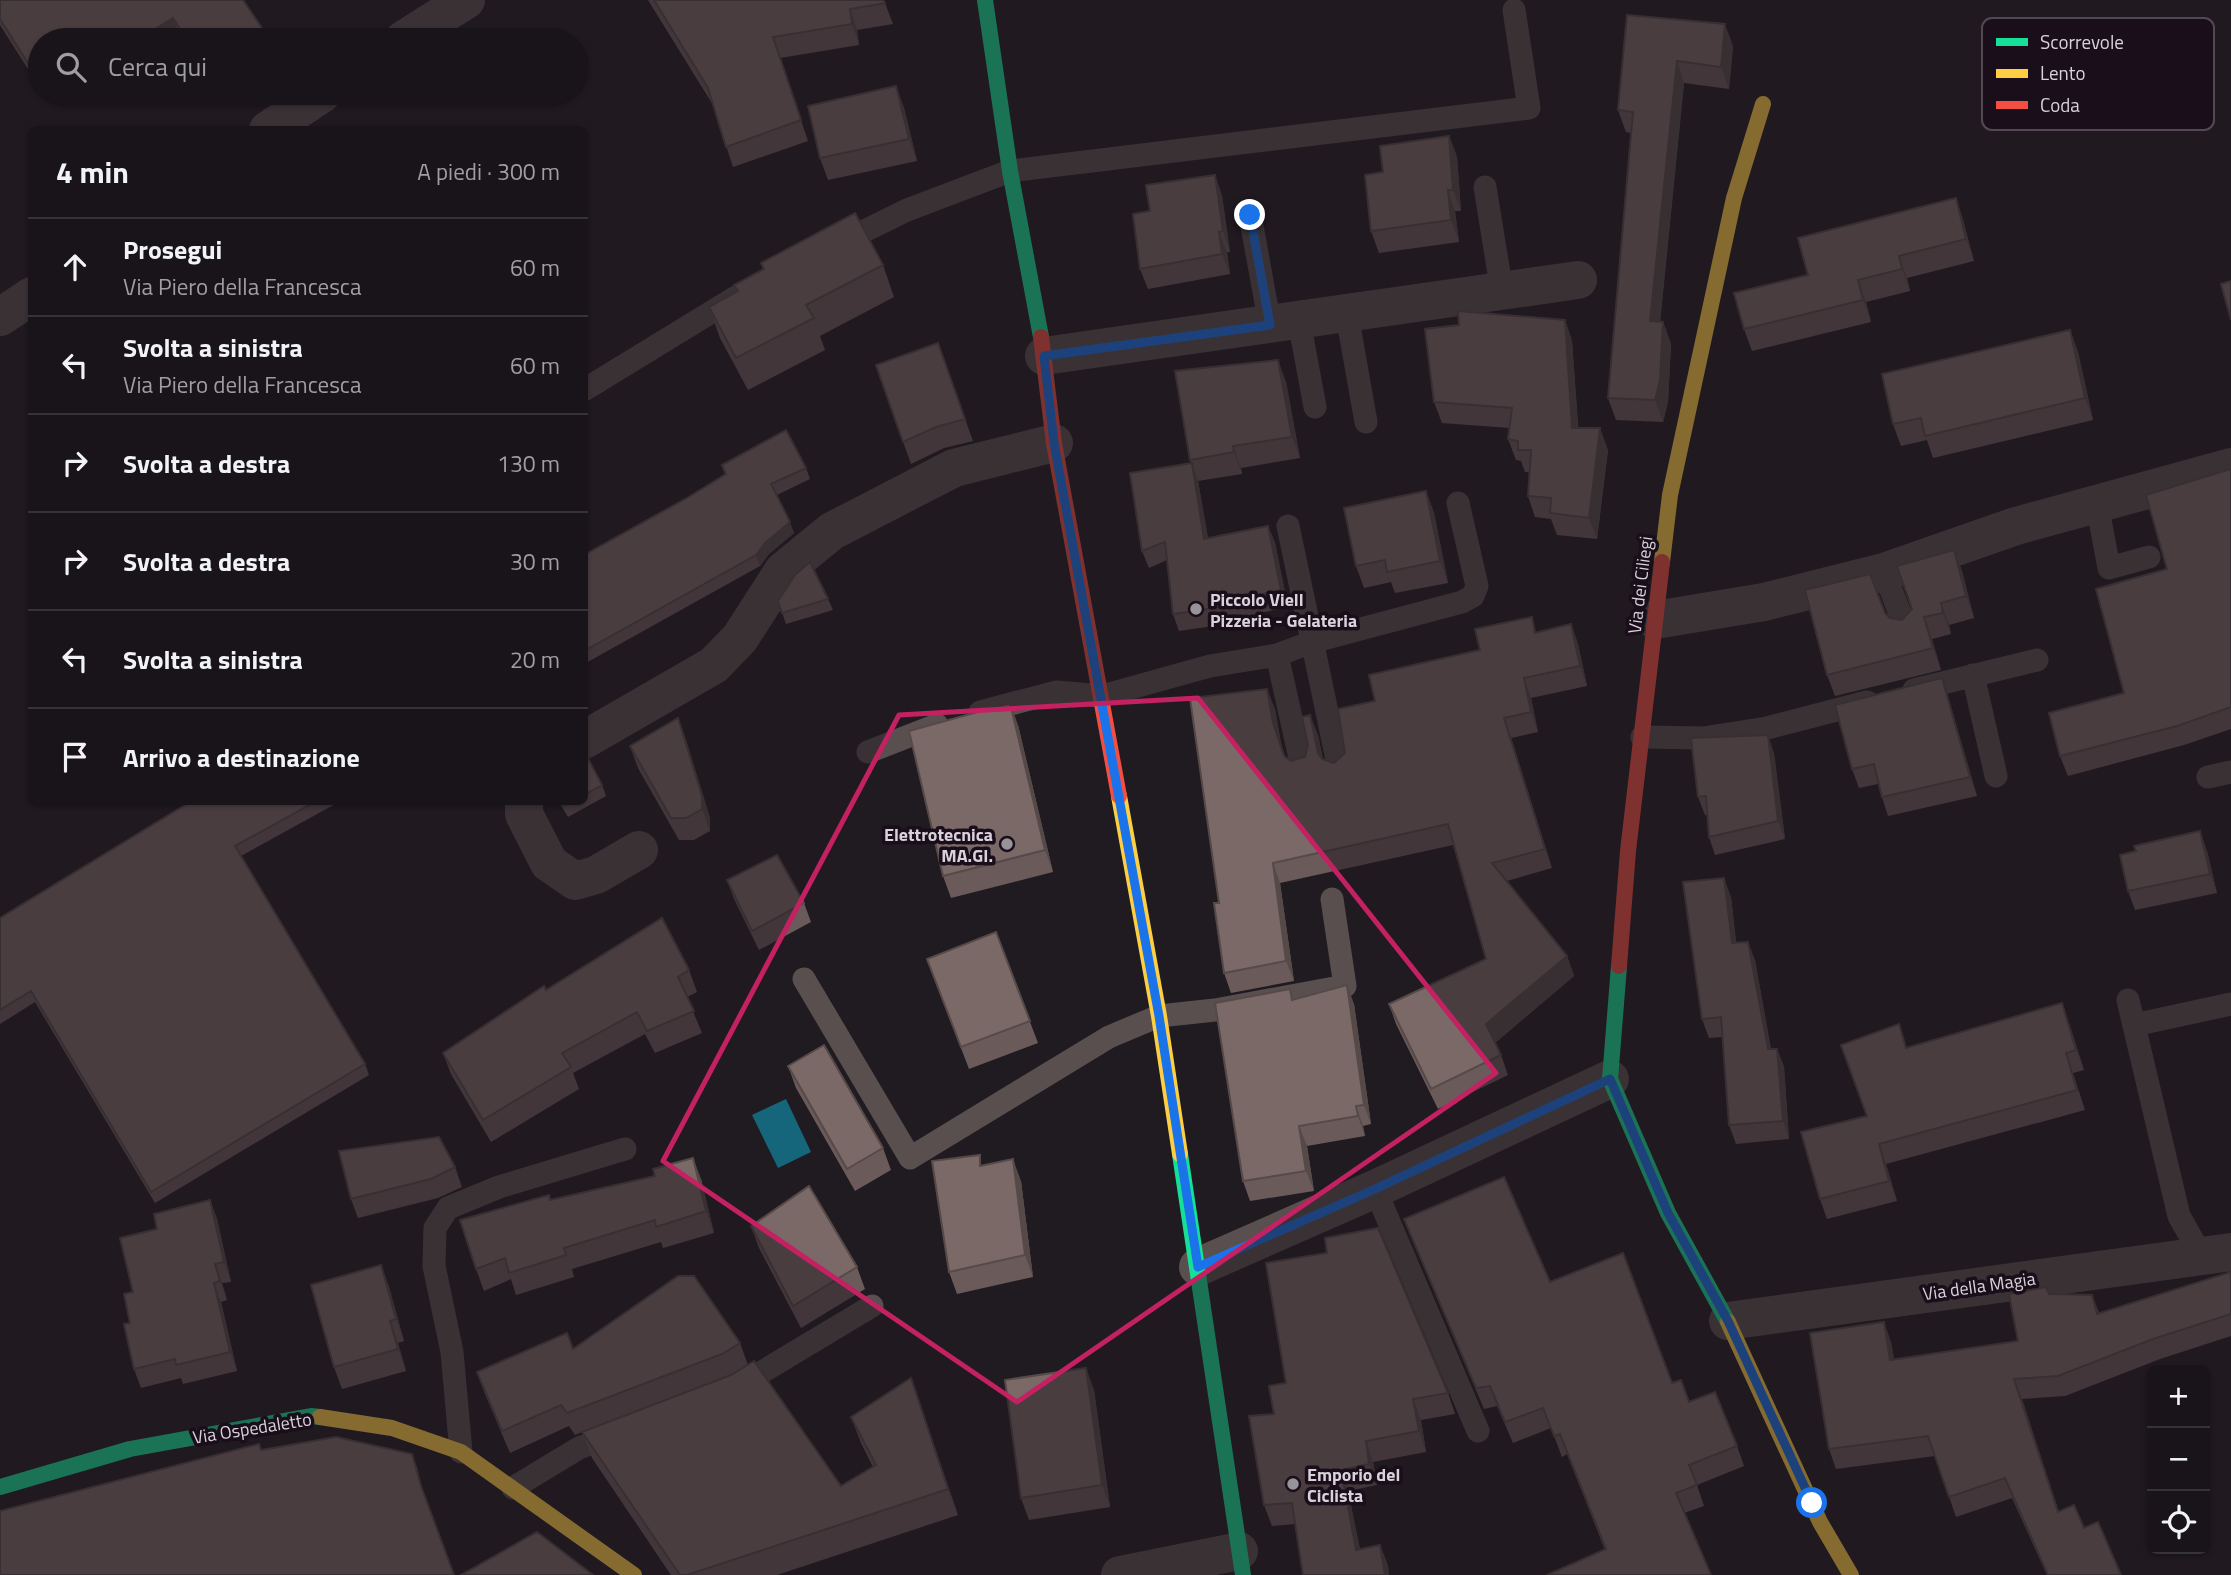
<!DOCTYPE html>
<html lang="it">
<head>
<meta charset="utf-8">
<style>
	body { margin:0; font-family:"Titillium Web",sans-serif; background:#252126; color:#f1f3f6 }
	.controls { position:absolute; right:21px; bottom:21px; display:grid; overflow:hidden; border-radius:10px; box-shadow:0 2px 5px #0004 }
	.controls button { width:63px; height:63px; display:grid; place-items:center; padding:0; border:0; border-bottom:2px solid #363338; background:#181419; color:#f1f3f6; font:35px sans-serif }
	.stop { position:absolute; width:21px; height:21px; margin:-16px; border:5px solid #1a73e8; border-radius:50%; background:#fff }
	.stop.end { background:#1a73e8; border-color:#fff; box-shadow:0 2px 7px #0008 }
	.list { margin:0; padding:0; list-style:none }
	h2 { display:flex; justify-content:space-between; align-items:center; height:91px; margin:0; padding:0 28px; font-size:30px }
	h2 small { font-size:23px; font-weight:400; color:#9f9ea2 }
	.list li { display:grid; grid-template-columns:46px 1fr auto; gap:21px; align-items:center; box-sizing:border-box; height:98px; padding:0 28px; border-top:2px solid #363338 }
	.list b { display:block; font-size:26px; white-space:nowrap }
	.list p { margin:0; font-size:23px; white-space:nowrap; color:#9f9ea2 }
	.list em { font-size:23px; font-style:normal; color:#9f9ea2 }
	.icon { flex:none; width:38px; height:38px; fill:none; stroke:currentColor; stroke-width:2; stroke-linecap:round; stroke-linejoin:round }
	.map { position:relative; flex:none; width:2231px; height:1575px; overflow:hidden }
	.search { position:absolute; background:#181419; box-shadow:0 2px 5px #0004; left:28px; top:28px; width:560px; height:77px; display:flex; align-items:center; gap:18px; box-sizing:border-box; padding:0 24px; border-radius:38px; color:#9f9ea2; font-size:26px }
	.panel { position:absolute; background:#181419; box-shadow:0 2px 5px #0004; left:28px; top:126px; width:560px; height:679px; border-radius:10px }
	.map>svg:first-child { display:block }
	.water { fill:#15667b }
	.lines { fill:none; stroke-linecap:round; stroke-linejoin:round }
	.lane { stroke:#594f4e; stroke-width:23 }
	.street { stroke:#594f4e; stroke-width:38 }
	.fast { stroke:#16e098; stroke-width:16 }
	.slow { stroke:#ffcf43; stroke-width:16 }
	.jam { stroke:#f24e42; stroke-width:16 }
	.wall { fill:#6a5a59 }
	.shaded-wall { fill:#564a48 }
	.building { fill:#7b6967; stroke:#564a48; stroke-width:2 }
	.route { stroke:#1a73e8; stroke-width:9 }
	.marked { fill:none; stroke:#c32161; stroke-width:5; stroke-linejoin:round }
	.poi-dot { fill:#989299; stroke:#190e1a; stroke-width:2.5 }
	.labels { text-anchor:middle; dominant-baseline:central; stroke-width:7; stroke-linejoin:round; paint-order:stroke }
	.street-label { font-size:18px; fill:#d9d2da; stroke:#190e1a }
	.poi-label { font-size:18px; font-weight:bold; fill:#d9d2da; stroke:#190e1a; text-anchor:start }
	.key { fill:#190e1a; stroke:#534954; stroke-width:2 }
	.key-label { font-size:19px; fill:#d9d2da }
</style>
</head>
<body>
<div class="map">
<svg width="2231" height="1575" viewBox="0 0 2231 1575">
	<rect width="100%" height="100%" fill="#201a21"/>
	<path class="water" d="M786,1099L811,1152L778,1168L752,1115Z"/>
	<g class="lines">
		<path class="lane" d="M1485,187L1502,292
			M1250,215L1270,325
			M838,244L907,210L1010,171L1529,108L1514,10
			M1347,315L1366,422
			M1299,321L1315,407
			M584,390L736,297
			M2097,504L2109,568L2149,557
			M1288,526L1339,769
			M1884,572L1906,629
			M1277,655L1302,767
			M1973,675L1996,776
			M1914,690L2037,660
			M980,712L1056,692L1102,696L1210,666L1277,655L1312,642L1462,602L1473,596L1477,586L1458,503
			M1642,737L1703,738L1767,728L1867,702
			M868,752L937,725
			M2208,777L2231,772
			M804,979L910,1158L1109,1037L1159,1016L1215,1010L1345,986L1332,899
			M2128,1000L2179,1216L2201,1255
			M2134,1025L2231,1004
			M1375,1189L1478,1431
			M737,1387L872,1306
			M461,1452L452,1352L434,1266L435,1228L448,1208L499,1187L625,1149
			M513,1488L579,1448L617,1434"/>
		<path class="street" d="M403,40L466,0
			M268,130L323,93
			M0,317L32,296
			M1044,356L1578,280
			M1655,620L1764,602L1884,572L2016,526L2231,467
			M584,740L714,665L740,638L783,571L832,531L954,468L1054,443
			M524,802V814L549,863L575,881L596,875L639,850
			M1198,1267L1375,1189L1610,1079
			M1728,1321L2231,1252
			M1120,1575L1239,1551"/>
		<path class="fast" d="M985,0L1010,171L1041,337
			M1619,966L1610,1079L1668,1213L1728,1322
			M1180,1154L1243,1575
			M0,1487L130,1449L311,1416L320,1417"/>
		<path class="slow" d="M1662,562L1670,495L1734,198L1763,104
			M1119,796L1159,1016L1180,1154
			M1728,1322L1820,1522L1851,1575
			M320,1417L392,1428L461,1452L634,1575"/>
		<path class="jam" d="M1041,337L1054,443L1119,796
			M1619,966L1628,851L1662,562"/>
	</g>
	<path class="wall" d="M0,0H243L268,40H184L177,30L40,40V88L0,25Z
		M648,0H883L885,3L893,24L857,30L859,45L780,58L808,141L733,167L713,105Z
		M1627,15L1733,46L1729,89L1684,83L1660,322H1663L1671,344L1668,402L1663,422L1616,420L1608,398L1631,133L1626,132L1618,110Z
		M896,86L904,108L917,161L828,180L820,158Z
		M44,93H55L47,98Z
		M1449,136L1457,157L1461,211H1455L1459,242L1379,253L1371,231L1383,172Z
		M1215,175L1222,196L1230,252H1227L1230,274L1148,289L1140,269L1150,211Z
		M1956,198L1963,220L1974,261L1907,278L1910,291L1866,302L1871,322L1752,351L1744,329L1808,275Z
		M761,263L883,265L894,297L820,336L825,350L748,390L720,338L709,307L737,292L734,285L763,269Z
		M1565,320L1572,341L1578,428L1608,450L1597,539L1557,535L1551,519L1535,517L1528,496L1530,472H1525L1521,461L1516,460L1508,439L1510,428L1442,423L1434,402Z
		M2070,330L2078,352L2093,420L1933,458L1927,440L1901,446L1893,424Z
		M938,343L973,441L944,448L911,464L876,365Z
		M1286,382L1300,458L1241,468L1242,474L1198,481L1208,538L1268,526L1275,543L1288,607L1260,613L1261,619L1179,631L1173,614L1167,560L1149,568L1142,551L1191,463L1190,460Z
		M722,465L806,468L810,479L777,495L794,533L769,554L760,566L584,664V555L687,498L725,474Z
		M2231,469V729L2184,745L2068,776L2060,756L2124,693L2167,569Z
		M1426,491L1434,513L1448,583L1395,593L1391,582L1364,588L1356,566Z
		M1954,550L1962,571L1974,618L1949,625L1951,634L1932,639L1941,670L1835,696L1827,675L1885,613L1890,618L1902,620Z
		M828,599L833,610L786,624L778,601Z
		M1571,624L1578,644L1587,686L1531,698L1538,732L1511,738L1552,868L1507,881L1567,956L1574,976L1495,1043L1501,1055L1508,1075L1438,1109L1396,1024L1389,1004L1486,959L1453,845L1280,883L1294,981L1231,993L1224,973L1219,903L1275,709L1281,743L1285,757L1291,761L1305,757L1318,735L1323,759L1334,763L1345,753L1375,701L1480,650L1537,632Z
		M1942,678L1948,697L1977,796L1888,816L1882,797L1878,784L1859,788L1852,769Z
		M678,718L686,740L710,818V831L694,840H679L638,768L630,746Z
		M1018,725L1053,872L951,898L943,876Z
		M584,751L602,785L606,796L568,817L559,802H584Z
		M1774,753L1785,839L1715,855L1709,837L1707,815H1705L1698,797Z
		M190,802H339L241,856L365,1064L369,1075L155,1203L35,1002L0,1024V918Z
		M2207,851L2217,893L2135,910L2128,891Z
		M727,880L804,903L811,922L759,950L734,899Z
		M1731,897L1736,942L1755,960L1771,1049H1777L1784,1067L1789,1139L1736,1144L1729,1125L1723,1037L1709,1038L1702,1019Z
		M996,932L1038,1043L969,1069L927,959Z
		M689,970L697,992L687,997L702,1033L655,1053L645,1034L573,1073L579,1089L491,1142L451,1074L443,1053L546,990Z
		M1294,999L1354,1004L1371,1124L1363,1126L1365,1136L1307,1146L1314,1191L1250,1201L1243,1181Z
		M2069,1023L2084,1070L2073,1073L2085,1110L1886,1164L1897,1201L1827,1219L1820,1199L1867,1116L1907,1048Z
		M788,1066L883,1148L891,1170L855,1191L796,1088Z
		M983,1165L1021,1181L1033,1277L957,1294L949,1272Z
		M455,1167L462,1187L438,1198L358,1218L351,1199Z
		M701,1179L714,1233L663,1248L661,1242L572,1269L574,1277L516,1295L511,1279L484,1291L476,1269L551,1200Z
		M210,1200L217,1219L231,1282L222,1283L227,1300L221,1302L237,1371L183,1384L181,1378L141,1388L134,1369L130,1323L133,1292L157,1229Z
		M1404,1219L1550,1282L1672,1383L1689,1402L1737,1446L1744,1466L1697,1485L1704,1506L1684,1513L1605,1550L1567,1454L1562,1457L1551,1428L1513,1443L1497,1406L1484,1409L1412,1239Z
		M751,1226L857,1267L865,1289L801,1328L759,1248Z
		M1327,1253L1448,1393L1455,1414L1421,1420L1426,1452L1373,1462L1377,1485L1348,1491L1360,1549L1380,1545L1388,1566L1389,1575H1303L1295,1524L1272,1526L1264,1505L1274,1414L1286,1383Z
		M381,1265L389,1287L404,1341L398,1343L406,1371L342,1389L334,1367Z
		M2231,1272V1336L2160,1359L2065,1396L2022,1399L2059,1512L2084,1528L2121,1575H2047L2012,1498L1956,1517L1935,1456L1836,1469L1829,1449L1891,1342L1894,1360L2018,1341L2049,1294L2092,1295L2099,1313Z
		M740,1343L748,1365L841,1486L873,1467L861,1443L851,1417L911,1378L958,1515L777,1575H671L592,1458L582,1432L575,1435L569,1426L510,1453L485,1394L477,1372L573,1349Z
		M1094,1390L1110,1507L1029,1520L1021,1498Z"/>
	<path class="shaded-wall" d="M850,9L857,30L859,45L852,24Z
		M173,18L177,30L162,40H138Z
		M1725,24L1733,46L1729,89L1721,67Z
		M266,34L268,40H256Z
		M1677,61L1684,83L1658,343L1650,321Z
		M896,86L904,108L917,161L909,139Z
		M60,93H79L64,103Z
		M1449,136L1457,157L1461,211L1453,190Z
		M1215,175L1222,196L1230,252L1223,231Z
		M1448,190L1455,211L1459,242L1451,220Z
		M1956,198L1963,220L1974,261L1966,239Z
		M1219,232L1227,252L1230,274L1222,254Z
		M1899,256L1907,278L1910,291L1902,269Z
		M1858,280L1866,302L1871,322L1863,300Z
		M1565,320L1572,341L1580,449L1572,428Z
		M1663,322L1671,344L1668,402L1663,422L1655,400Z
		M2070,330L2078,352L2093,420L2085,398Z
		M1278,360L1286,382L1300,458L1292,437Z
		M1600,428L1608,450L1597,539L1589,518Z
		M1233,446L1241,468L1242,474L1234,452Z
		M1192,464L1198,481L1211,556L1204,539Z
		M1426,491L1434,513L1448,583L1440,561Z
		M790,522L794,533L769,554L760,566L756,555L765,543Z
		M1268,526L1275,543L1288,607L1281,590Z
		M1954,550L1962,571L1974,618L1966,596Z
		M1941,603L1949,625L1951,634L1943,613Z
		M1924,617L1932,639L1941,670L1933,648Z
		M1571,624L1578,644L1587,686L1580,666Z
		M1524,678L1531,698L1538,732L1531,712Z
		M1942,678L1948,697L1977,796L1970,777Z
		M1267,689L1275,709L1281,743L1291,776L1273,723Z
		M1010,703L1018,725L1053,872L1045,850Z
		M1310,715L1318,735L1326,773L1318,753Z
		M678,718L686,740L710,818V831L702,809Z
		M1504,718L1511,738L1552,868L1545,849Z
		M1768,735L1774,753L1785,839L1778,821Z
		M2200,831L2207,851L2217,893L2210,874Z
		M1273,863L1280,883L1294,981L1286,961Z
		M1724,878L1731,897L1738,961L1732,943Z
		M1748,942L1755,960L1774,1068L1768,1049Z
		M1567,956L1574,976L1493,1044L1486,1024Z
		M1347,985L1354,1004L1371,1124L1364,1105Z
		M2062,1003L2069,1023L2084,1070L2076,1050Z
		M1777,1049L1784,1067L1789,1139L1783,1121Z
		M1356,1106L1363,1126L1365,1136L1358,1116Z
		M1299,1126L1307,1146L1314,1191L1306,1171Z
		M1879,1144L1886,1164L1897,1201L1889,1181Z
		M693,1158L701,1179L714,1233L706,1211Z
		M1013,1159L1021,1181L1033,1277L1025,1255Z
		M210,1200L217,1219L231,1282L224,1262Z
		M215,1264L222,1283L227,1300L220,1281Z
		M381,1265L389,1287L404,1341L396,1319Z
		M214,1283L221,1302L237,1371L230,1352Z
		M390,1321L398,1343L406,1371L398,1349Z
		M1884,1322L1891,1342L1898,1380L1890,1360Z
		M1086,1368L1094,1390L1110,1507L1102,1485Z
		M911,1378L920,1404L958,1515L948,1489Z
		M2014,1379L2022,1399L2065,1532L2058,1512Z
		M1413,1399L1421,1420L1426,1452L1419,1431Z
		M1366,1441L1373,1462L1377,1485L1369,1464Z
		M412,1454L417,1467L425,1499L421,1486Z
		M1341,1470L1348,1491L1364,1571L1356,1550Z
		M1380,1545L1388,1566L1389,1575H1385Z"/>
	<path class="building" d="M0,0H243L266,34L256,40H187L173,18L138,40H40V82L0,19Z
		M654,0H883L885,3L850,9L852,24L773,37L801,120L726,147L708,88Z
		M1627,15L1725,24L1721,67L1677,61L1650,321L1663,322L1660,380L1655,400L1608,398L1633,112L1618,110Z
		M896,86L909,139L820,158L808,106Z
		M1449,136L1453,190H1448L1451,220L1371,231L1365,175L1383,172L1380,146Z
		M1215,175L1223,231L1219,232L1222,254L1140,269L1133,214L1150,211L1146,185Z
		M1956,198L1966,239L1899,256L1902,269L1858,280L1863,300L1744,329L1734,293L1808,275L1798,238Z
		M855,213L883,265L806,305L814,318L736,358L709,307L738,291L734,285L764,269L761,263Z
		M2231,281V320L2221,284Z
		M1458,311L1565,320L1572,428H1600L1589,518L1550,513L1551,498L1528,496L1531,450H1518V441L1508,439L1512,408L1434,402L1425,329L1459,325Z
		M2070,330L2085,398L1925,436L1921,418L1893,424L1882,374Z
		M938,343L965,419L936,427L903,442L876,365Z
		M1278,360L1292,437L1233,446L1234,452L1190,460L1175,371Z
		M786,430L806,468L771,484L790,522L765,543L756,555L584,651V555L687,498L726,474L722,465Z
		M1192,463L1204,539L1268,526L1281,590L1254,596L1255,602L1173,614L1165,542L1142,551L1130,473Z
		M2231,469V707L2177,726L2060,756L2049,713L2124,693L2096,589L2167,569L2146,495Z
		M1426,491L1440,561L1387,572L1385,560L1356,566L1344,508Z
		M1954,550L1966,596L1941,603L1943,613L1924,617L1933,648L1827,675L1805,590L1870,574L1885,613L1890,618L1902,620L1912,609L1897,566Z
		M810,562L828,599L782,613L778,601L795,575Z
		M1532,617L1535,633L1571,624L1580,666L1524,678L1531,712L1504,718L1545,849L1492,863L1567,956L1486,1024L1501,1055L1431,1089L1389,1004L1486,959L1448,824L1273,863L1286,961L1224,973L1214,903H1219L1190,698L1267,689L1273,723L1284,756L1291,761L1305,757L1308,745L1302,717L1310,715L1318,753L1322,759L1334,763L1345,753L1338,709L1375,701L1369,675L1480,650L1475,629Z
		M1942,678L1970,777L1882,797L1874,764L1852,769L1835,705Z
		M1010,703L1045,850L943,876L909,731Z
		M678,718L702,796V809L686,818H671L630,746Z
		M1768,735L1778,821L1709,837L1706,796L1698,797L1691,738Z
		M584,751L602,785L584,795Z
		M190,802H315L235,846L365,1064L151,1192L31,991L0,1010V918Z
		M562,802H572L564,806Z
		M2200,831L2210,874L2128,891L2120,855L2136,851L2134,846Z
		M777,855L804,903L752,931L727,880Z
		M1724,878L1732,943L1748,942L1768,1049H1777L1783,1121L1729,1125L1721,1017L1702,1019L1683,882Z
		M662,918L689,970L678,977L694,1011L647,1031L637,1012L562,1053L571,1067L483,1120L443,1053L544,986L546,990Z
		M996,932L1030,1021L961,1047L927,959Z
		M1347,985L1364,1105L1356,1106L1358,1116L1299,1126L1306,1171L1243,1181L1215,1003L1290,989L1292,1000Z
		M2062,1003L2076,1050L2066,1053L2077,1090L1879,1144L1889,1181L1820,1199L1801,1132L1867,1116L1841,1045L1899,1024L1906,1048Z
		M824,1045L883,1148L847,1169L788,1066Z
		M439,1137L455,1167L431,1179L351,1199L339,1151Z
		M980,1155V1166L1013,1159L1025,1255L949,1272L932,1161Z
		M693,1158L706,1211L656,1227L655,1220L564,1248L566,1255L509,1273L505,1258L476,1269L460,1220L549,1195L550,1200L655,1176L653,1169Z
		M1504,1177L1550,1282L1623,1253L1672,1383L1681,1380L1689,1402L1715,1392L1737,1446L1689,1465L1697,1485L1676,1493L1711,1575H1547L1606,1549L1560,1434L1554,1436L1543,1408L1505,1422L1490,1386L1476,1388L1404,1219Z
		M809,1186L857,1267L793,1306L751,1226Z
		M210,1200L224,1262L215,1264L220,1281L214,1283L230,1352L176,1365L175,1359L134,1369L124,1324L130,1323L124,1294L133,1292L120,1238L157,1229L154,1214Z
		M1378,1228L1448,1393L1413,1399L1419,1431L1366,1441L1369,1464L1341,1470L1356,1550L1380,1545L1385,1575H1303L1292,1503L1264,1505L1249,1416L1274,1414L1269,1386L1286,1383L1266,1263L1327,1253L1325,1238Z
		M381,1265L396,1319L390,1321L398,1349L334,1367L311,1285Z
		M2231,1272V1314L2153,1339L2058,1376L2014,1379L2058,1512L2074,1505L2084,1528L2098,1522L2121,1575H2048L2005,1478L1949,1497L1928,1436L1829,1449L1810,1333L1884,1322L1890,1360L2018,1341L2009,1294L2046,1287L2049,1294L2092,1295L2097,1314Z
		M678,1276H694L740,1343L722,1354L567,1413L561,1405L502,1431L477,1372L567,1333L573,1349Z
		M754,1361L841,1486L876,1465L851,1417L911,1378L948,1489L687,1575H680L582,1432L731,1375Z
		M1086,1368L1102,1485L1021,1498L1005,1380Z
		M336,1437L412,1454L421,1486L454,1575H0V1511L259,1444L261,1450Z
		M537,1532L593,1575H461Z"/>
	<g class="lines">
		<path class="route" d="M1250,215L1270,325L1044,356L1054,443L1159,1016L1198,1267L1375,1189L1610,1079L1668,1213L1728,1321L1812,1503"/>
	</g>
	<path d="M0 0H2231V1575H0ZM1198,698L1496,1073L1017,1402L663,1161L899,715Z" fill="#201a21" fill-opacity=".55" fill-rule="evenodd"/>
	<path class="marked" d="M1198,698L1496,1073L1017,1402L663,1161L899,715Z"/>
	<g class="poi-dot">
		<circle cx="1196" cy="609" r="7"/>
		<circle cx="1007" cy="844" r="7"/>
		<circle cx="1293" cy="1484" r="7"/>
	</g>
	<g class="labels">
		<g class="street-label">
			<text transform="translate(1640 585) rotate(-83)">Via dei Ciliegi</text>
			<text transform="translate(1979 1286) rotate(-8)">Via della Magia</text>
			<text transform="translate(252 1428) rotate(-9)">Via Ospedaletto</text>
		</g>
		<g class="poi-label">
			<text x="1210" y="599">Piccolo Viell<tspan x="1210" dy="21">Pizzeria - Gelateria</tspan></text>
			<text x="993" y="834" text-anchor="end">Elettrotecnica<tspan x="993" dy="21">MA.GI.</tspan></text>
			<text x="1307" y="1474">Emporio del<tspan x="1307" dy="21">Ciclista</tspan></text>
		</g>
	</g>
	<rect x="1982" y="18" width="232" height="112" rx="10" class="key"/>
	<rect x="1996" y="38" width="32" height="8" fill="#16e098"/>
	<rect x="1996" y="69" width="32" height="9" fill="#ffcf43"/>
	<rect x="1996" y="101" width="32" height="8" fill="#f24e42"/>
	<g class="key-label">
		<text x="2040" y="49">Scorrevole</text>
		<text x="2040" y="80">Lento</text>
		<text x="2040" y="112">Coda</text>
	</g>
</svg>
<div class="controls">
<button>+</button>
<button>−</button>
<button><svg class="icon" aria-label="locate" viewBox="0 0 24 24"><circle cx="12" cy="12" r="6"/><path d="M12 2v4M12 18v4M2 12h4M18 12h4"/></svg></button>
</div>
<div class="stop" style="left:1812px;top:1503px"></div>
<div class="stop end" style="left:1250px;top:215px"></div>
<div class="search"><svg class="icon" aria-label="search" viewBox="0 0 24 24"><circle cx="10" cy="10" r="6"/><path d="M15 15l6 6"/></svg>Cerca qui</div>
<section class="panel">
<h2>4 min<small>A piedi · 300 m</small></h2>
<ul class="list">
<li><svg class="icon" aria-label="ahead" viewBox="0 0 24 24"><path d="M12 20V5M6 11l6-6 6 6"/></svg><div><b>Prosegui</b><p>Via Piero della Francesca</p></div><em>60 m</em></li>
<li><svg class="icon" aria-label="left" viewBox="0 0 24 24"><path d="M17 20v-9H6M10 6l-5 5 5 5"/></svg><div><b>Svolta a sinistra</b><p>Via Piero della Francesca</p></div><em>60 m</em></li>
<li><svg class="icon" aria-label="right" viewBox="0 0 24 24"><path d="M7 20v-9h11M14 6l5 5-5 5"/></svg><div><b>Svolta a destra</b></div><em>130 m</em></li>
<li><svg class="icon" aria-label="right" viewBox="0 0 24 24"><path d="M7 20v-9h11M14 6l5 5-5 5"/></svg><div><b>Svolta a destra</b></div><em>30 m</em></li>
<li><svg class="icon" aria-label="left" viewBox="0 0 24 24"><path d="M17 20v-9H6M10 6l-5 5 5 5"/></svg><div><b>Svolta a sinistra</b></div><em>20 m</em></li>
<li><svg class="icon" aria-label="arrive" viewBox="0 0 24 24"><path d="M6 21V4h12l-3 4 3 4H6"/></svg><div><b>Arrivo a destinazione</b></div></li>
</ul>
</section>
</div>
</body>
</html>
